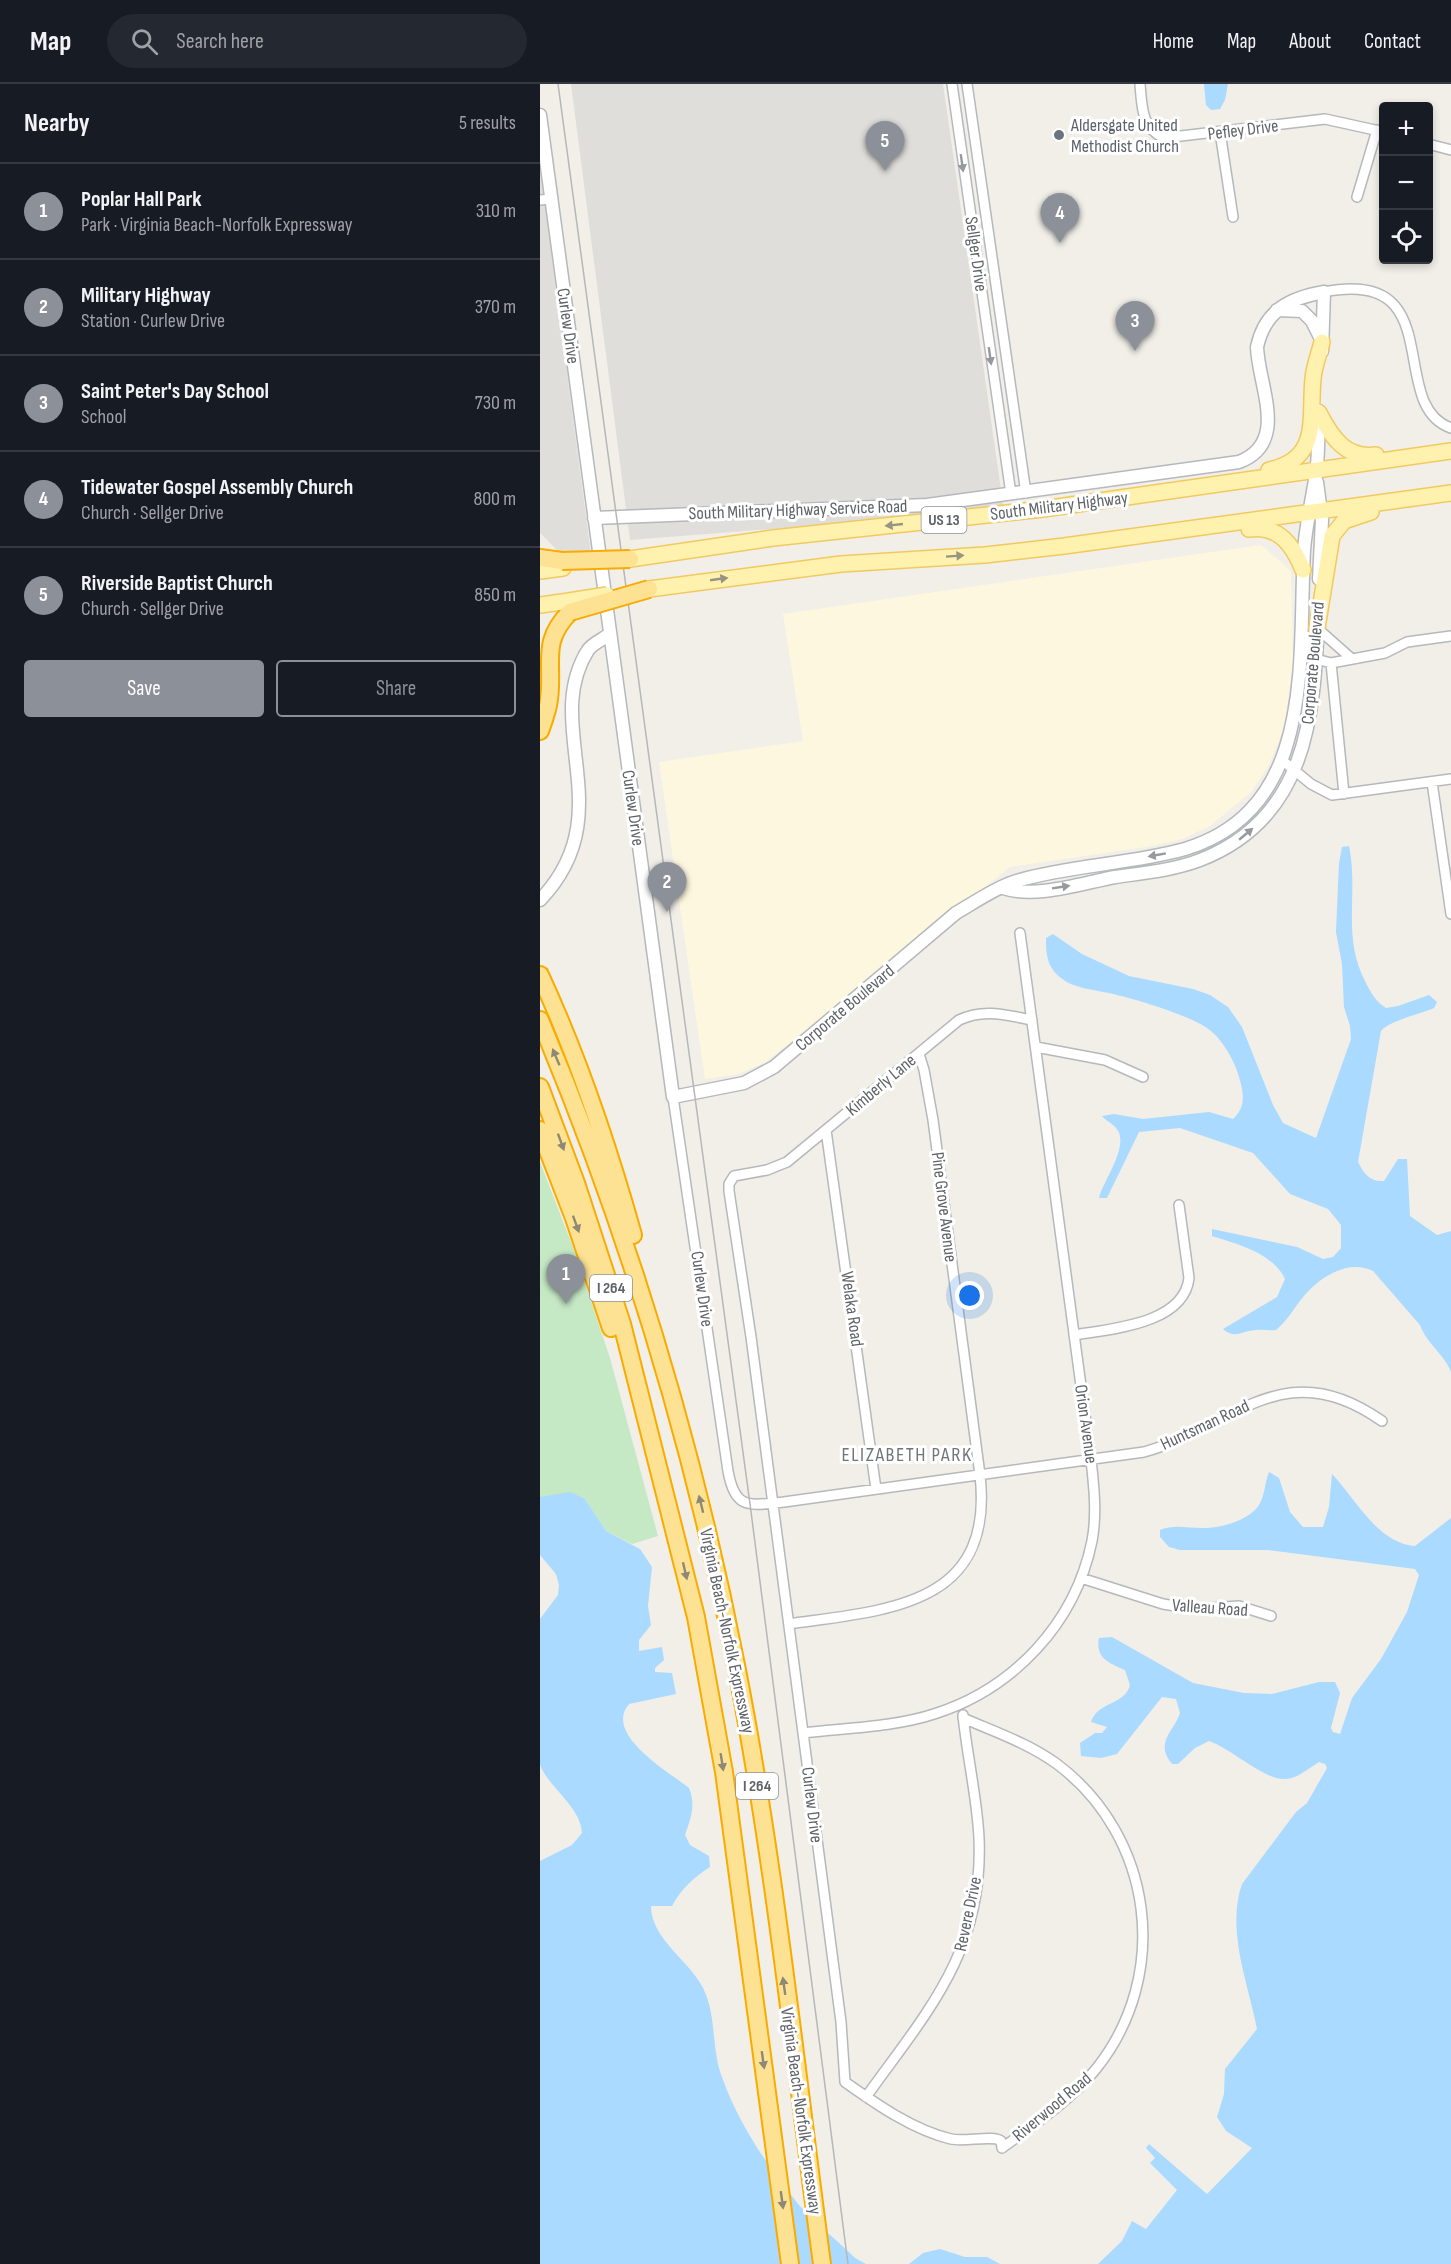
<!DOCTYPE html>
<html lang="en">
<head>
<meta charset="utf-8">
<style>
	body { margin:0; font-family:"Sofia Sans Condensed",sans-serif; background:#242831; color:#f1f3f6 }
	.controls { position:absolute; right:18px; top:18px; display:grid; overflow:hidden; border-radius:6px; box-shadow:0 3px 9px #0003 }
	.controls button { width:54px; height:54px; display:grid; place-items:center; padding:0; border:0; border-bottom:2px solid #363941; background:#171b24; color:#f1f3f6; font:30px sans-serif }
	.you { position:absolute; left:430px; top:1212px; width:21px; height:21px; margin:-15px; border:4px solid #fff; border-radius:50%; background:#1a73e8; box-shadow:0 0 0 9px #1a73e833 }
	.badge { display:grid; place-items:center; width:39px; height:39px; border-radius:50%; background:#8c9099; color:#fff; font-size:20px; font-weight:700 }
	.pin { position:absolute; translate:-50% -50px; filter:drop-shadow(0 2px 3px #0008) }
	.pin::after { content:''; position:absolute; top:32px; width:21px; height:18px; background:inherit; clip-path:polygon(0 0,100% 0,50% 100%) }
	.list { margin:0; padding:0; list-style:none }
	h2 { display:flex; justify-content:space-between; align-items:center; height:78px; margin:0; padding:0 24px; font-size:26px }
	h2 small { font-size:20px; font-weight:400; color:#9ea1a6 }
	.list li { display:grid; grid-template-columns:39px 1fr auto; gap:18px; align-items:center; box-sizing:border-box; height:96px; padding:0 24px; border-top:2px solid #363941 }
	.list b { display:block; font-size:22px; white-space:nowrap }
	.list p { margin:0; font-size:20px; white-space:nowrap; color:#9ea1a6 }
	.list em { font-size:20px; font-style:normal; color:#9ea1a6 }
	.actions { display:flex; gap:12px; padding:18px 24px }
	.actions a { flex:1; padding:14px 0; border:2px solid #8c9099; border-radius:6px; text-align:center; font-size:21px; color:#8c9099 }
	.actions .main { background:#8c9099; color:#fff }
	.icon { flex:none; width:33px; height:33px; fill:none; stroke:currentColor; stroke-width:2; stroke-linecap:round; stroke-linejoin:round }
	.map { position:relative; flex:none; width:911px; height:2180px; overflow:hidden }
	header { display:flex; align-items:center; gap:36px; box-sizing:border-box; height:84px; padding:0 30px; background:#171b24; border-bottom:2px solid #363941 }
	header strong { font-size:28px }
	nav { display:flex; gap:33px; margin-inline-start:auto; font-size:21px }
	.search { width:420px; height:54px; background:#242831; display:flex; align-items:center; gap:15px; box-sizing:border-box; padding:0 21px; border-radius:33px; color:#9ea1a6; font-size:22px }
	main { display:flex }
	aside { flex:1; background:#171b24 }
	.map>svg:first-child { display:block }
	.commercial { fill:#fef7e0 }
	.industrial { fill:#e0deda }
	.green { fill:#c5e8c5 }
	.water { fill:#aadaff }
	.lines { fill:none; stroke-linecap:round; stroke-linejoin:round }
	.minor-casing { stroke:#b5b8bc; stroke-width:12 }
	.tertiary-casing { stroke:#b5b8bc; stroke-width:15 }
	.primary-casing { stroke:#f2c960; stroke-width:18 }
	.motorway-casing { stroke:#f9ab00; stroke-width:20 }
	.minor { stroke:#fff; stroke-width:9 }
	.tertiary { stroke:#fff; stroke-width:12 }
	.primary { stroke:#fff2af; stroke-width:15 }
	.motorway { stroke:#fde293; stroke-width:16 }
	.tram { stroke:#b6b7b8; stroke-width:1.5 }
	.primary-bridge-casing { stroke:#f2c960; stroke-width:18; stroke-linecap:butt }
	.motorway-bridge-casing { stroke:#f9ab00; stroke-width:20; stroke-linecap:butt }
	.primary-bridge { stroke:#fff2af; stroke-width:15 }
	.motorway-bridge { stroke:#fde293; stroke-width:16 }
	.oneway { fill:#979a9d }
	.oneway2 { fill:#979581 }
	.oneway3 { fill:#8e8975 }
	.worship-dot { fill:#6b7280; stroke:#fff; stroke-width:2 }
	.labels { text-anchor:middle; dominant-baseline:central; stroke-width:6; stroke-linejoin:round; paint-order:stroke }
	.shield { fill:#fff; stroke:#8f9295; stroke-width:1.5 }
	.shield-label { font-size:16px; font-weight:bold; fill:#5f6368 }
	.worship-label { font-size:18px; fill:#5b616d; stroke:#fff; text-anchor:start }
	.street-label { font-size:18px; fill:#5f6368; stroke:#fff }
	.neighbourhood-label { font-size:20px; letter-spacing:1.5px; fill:#70757a; stroke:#fff }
</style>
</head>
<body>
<header>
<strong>Map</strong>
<div class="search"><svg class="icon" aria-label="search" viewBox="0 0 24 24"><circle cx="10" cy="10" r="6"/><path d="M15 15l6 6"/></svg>Search here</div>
<nav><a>Home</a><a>Map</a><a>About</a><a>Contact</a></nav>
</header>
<main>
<aside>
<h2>Nearby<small>5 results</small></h2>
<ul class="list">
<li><span class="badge">1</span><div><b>Poplar Hall Park</b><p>Park · Virginia Beach-Norfolk Expressway</p></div><em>310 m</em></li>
<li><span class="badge">2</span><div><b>Military Highway</b><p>Station · Curlew Drive</p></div><em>370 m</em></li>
<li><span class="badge">3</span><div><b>Saint Peter's Day School</b><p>School</p></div><em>730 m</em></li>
<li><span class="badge">4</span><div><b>Tidewater Gospel Assembly Church</b><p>Church · Sellger Drive</p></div><em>800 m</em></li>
<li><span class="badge">5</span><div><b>Riverside Baptist Church</b><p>Church · Sellger Drive</p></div><em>850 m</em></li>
</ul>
<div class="actions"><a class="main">Save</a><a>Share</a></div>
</aside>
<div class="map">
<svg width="911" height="2180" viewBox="0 0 911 2180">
	<rect width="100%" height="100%" fill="#f1efe8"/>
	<path class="commercial" d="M721,461L751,487L753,581L744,643L729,681L711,708L670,742L642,755L612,762L470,783L227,977L199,990L165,995L119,678L263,657L243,530Z"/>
	<path class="industrial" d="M31,0H403L464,427L90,456Z
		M0,84L51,470L18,467L0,449Z"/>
	<path class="green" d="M0,1078L34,1166L70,1274L118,1452L92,1460L66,1447L45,1415L0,1413Z"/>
	<path class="water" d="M664,0H688L685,16L680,25L671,26L666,21Z
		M809,762C819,810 801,853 826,899C831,909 836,918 846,924L858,922L889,911L897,918L894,924C880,930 849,937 841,947L818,1078C824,1090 830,1098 844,1097L858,1075H867L870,1132L897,1151L911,1147V1288C905,1271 887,1260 880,1241L833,1187C807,1174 776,1195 760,1217C752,1227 747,1237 736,1246C729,1247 723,1245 716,1246C704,1246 695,1256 683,1245L737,1213L745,1195C733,1169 697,1160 672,1152V1145L757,1163L783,1175L793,1173L801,1164V1141L788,1125L750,1110L713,1069L640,1044L599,1048L567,1114H559C563,1096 591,1061 576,1044C572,1039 566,1037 562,1032L574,1030L603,1035L669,1028L693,1035C706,1023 704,1010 699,993C695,978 684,958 671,947C654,932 592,914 569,909C554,906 533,904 521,894C507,883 506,871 506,854L513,850L542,870L589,892L653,905L670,911L688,923L702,943L733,1021L743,1039L776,1054L811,955L810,942L804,923L802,880L796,848L799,779L802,763Z
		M729,1388L739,1394L750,1428L763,1443H783L789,1423L792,1390C816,1415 837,1459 875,1462L911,1434V2180H558L582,2157L592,2137L606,2145L637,2106L610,2079L615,2074L606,2064L609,2060L667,2110L712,2064L686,2047L677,2033L684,2010L685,1985L717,1945C708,1899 686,1846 702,1800L756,1728L767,1719L787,1684L785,1680L779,1678C769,1684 757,1695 745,1695C724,1696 692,1665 669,1657L655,1664L638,1680H632C614,1658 634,1648 640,1629L636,1615L622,1613L577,1670L561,1674L541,1672L540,1659L555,1649H562L567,1643L551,1638C557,1618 585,1621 590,1601L585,1586C569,1579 555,1574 559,1554L572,1553L653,1599L704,1609L732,1610L779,1598H795L800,1609L791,1644L793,1648L800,1650L812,1614L841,1575L867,1528L879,1491L875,1485L728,1466H640L629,1463L620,1453V1446C633,1440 648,1444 662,1444C679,1445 712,1436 720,1419C725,1410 725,1398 729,1388Z
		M30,1408L45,1415L66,1447L100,1465L112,1483L108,1522L111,1541L99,1556V1567L122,1563L124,1576L115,1584V1588L132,1589L136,1610L89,1620C63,1650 129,1688 149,1704C156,1721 151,1734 145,1751L150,1761L169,1772L170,1783C153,1794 142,1804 132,1822H111C111,1855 149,1876 163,1904C177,1932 171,1965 182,1993C198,2039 228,2083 259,2121C276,2140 297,2156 315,2174L326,2180H0V1777L32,1761L42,1749C41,1723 9,1704 0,1681V1535L18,1511L19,1501L16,1490L0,1471V1413Z
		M400,2165L425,2173H447L460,2180H369L383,2169Z"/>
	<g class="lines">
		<defs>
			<path id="minor" d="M412,0L471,410
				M427,0L486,409
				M600,0C602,22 601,44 624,54L785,35L844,48
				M680,48L693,133
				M888,60L911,66
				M817,113L837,46
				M0,116L11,115
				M784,208C911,183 845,321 911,344
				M777,544L812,575
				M766,552L767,564L776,575L791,579L845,569L867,558L911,552
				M791,579L804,710
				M742,676L771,700L792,711L911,695
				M892,698L911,830
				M496,963L565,976L603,993
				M133,1013L188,1387C195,1427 210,1421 244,1418L604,1368C694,1343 743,1267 842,1337
				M286,1046L336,1405
				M534,1251C571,1245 644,1240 649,1194L639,1121
				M541,1494L623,1520L655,1525L699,1522L731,1532
				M249,1540C346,1526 455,1523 440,1391L393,1036L384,986L379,970
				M423,1634C455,1648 488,1659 517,1680C613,1752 632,1890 556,1985C531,2016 495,2040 462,2064L461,2057C454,2051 424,2058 411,2055C373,2046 336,2020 305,1998L301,1938L211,1253L189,1107V1100L194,1092L227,1086L247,1078L419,936C444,924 466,931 492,936
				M263,1649C304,1644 355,1643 394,1630C473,1605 535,1540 552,1457C557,1431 554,1402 551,1376L480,849
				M326,2013C387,1928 444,1867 439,1754C437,1713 427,1672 423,1631"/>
			<path id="tertiary" d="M0,31L133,1013L204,999L234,983L416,829C435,818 458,802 480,796C533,781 591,780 645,765C777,725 758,575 764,466C766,440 772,416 776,390C779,369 778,347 779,327
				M737,226L762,227L772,237L780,253
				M777,398L782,436L779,495
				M54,434L387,421L699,378C750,359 718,301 717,263C725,226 750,214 784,208L782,267
				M463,804C496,815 542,799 575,793C603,789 634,786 660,776C766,735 774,635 778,536
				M0,816C83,730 0,642 48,566C52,560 63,555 70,550"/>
			<path id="primary" d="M779,329C792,354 806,375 836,371
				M729,386C781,375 769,335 773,295C774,282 779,270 782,258
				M709,445C739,441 753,461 763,486
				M90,475L233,454L503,425L911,367
				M0,487L23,484
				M109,505L301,480L445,471L524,462L911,409
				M0,521L29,517
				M777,544L792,452L804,437L831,428"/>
			<path id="motorway" d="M0,474L22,477
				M0,647C4,636 8,626 9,615C14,579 0,558 30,528
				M0,891C39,975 68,1062 93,1151
				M0,936C87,1143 153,1360 196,1581C235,1779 255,1980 282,2180
				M0,1003L36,1099L82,1240L156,1533L184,1688L250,2180
				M0,1046L34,1134L71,1244"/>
		</defs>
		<use href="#minor" class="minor-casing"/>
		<use href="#tertiary" class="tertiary-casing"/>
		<use href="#primary" class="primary-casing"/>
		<use href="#motorway" class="motorway-casing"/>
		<use href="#minor" class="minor"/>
		<use href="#tertiary" class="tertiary"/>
		<use href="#primary" class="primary"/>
		<use href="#motorway" class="motorway"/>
		<path class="tram" d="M18,0L210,1420L308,2180"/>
		<defs>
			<path id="primary-bridge" d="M29,517L67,511"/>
			<path id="motorway-bridge" d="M22,477L90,475
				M30,528L109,505"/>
		</defs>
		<use href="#primary-bridge" class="primary-bridge-casing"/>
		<use href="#motorway-bridge" class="motorway-bridge-casing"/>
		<use href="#primary-bridge" class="primary-bridge"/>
		<use href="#motorway-bridge" class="motorway-bridge"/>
	</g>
	<defs><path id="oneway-solid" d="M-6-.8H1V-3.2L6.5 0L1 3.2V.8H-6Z" transform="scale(1.5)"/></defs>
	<g class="oneway">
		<use href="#oneway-solid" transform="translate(422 79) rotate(82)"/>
		<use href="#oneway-solid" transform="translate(450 272) rotate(82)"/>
		<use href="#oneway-solid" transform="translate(706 750) rotate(-40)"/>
		<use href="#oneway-solid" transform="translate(617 771) rotate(170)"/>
		<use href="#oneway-solid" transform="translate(521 803) rotate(-9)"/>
	</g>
	<g class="oneway2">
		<use href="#oneway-solid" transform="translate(354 441) rotate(174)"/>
		<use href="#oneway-solid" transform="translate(415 472) rotate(-4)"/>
		<use href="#oneway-solid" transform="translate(179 495) rotate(-8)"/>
	</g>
	<g class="oneway3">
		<use href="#oneway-solid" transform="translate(16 973) rotate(-113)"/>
		<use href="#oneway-solid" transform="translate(21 1058) rotate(70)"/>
		<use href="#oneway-solid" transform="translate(36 1140) rotate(70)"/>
		<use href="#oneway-solid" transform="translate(161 1420) rotate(-104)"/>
		<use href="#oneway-solid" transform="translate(145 1487) rotate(77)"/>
		<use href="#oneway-solid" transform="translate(182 1678) rotate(81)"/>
		<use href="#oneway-solid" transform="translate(244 1902) rotate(-98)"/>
		<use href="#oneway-solid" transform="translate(223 1976) rotate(82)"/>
		<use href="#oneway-solid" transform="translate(242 2116) rotate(82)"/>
	</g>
	<circle class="worship-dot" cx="519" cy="51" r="6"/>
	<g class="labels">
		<g class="shield">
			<rect x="381.5" y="423" width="45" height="26" rx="4.5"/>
			<rect x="50" y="1191" width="42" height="26" rx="4.5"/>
			<rect x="196" y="1689" width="42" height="26" rx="4.5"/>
		</g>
		<g class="shield-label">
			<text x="404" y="436">US 13</text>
			<text x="71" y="1204">I 264</text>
			<text x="217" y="1702">I 264</text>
		</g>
		<g class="worship-label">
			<text x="531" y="41">Aldersgate United<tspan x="531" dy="21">Methodist Church</tspan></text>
		</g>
		<g class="street-label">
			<text transform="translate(703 46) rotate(-7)">Pefley Drive</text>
			<text transform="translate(436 170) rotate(82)">Sellger Drive</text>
			<text transform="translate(28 242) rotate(82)">Curlew Drive</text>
			<text transform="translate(519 422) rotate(-7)">South Military Highway</text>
			<text transform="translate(258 426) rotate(-2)">South Military Highway Service Road</text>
			<text transform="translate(773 579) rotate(-85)">Corporate Boulevard</text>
			<text transform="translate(93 724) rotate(82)">Curlew Drive</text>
			<text transform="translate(305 924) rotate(-40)">Corporate Boulevard</text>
			<text transform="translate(341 1001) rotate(-40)">Kimberly Lane</text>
			<text transform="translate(404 1123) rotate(83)">Pine Grove Avenue</text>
			<text transform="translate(162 1205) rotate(82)">Curlew Drive</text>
			<text transform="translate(312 1225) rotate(82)">Welaka Road</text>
			<text transform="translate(546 1340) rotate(82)">Orion Avenue</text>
			<text transform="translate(665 1341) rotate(-25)">Huntsman Road</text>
			<text transform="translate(670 1524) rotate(4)">Valleau Road</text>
			<text transform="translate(187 1547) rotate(78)">Virginia Beach-Norfolk Expressway</text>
			<text transform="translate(272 1721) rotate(83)">Curlew Drive</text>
			<text transform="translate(428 1830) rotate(-78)">Revere Drive</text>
			<text transform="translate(512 2023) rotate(-40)">Riverwood Road</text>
			<text transform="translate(261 2027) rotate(82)">Virginia Beach-Norfolk Expressway</text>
		</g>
		<g class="neighbourhood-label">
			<text x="367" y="1371">ELIZABETH PARK</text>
		</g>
	</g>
</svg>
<div class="controls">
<button>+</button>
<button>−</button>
<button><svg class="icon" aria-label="locate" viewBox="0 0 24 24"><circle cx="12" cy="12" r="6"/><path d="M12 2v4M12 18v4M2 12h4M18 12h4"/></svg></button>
</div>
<div class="you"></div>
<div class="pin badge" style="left:26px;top:1220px">1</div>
<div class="pin badge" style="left:127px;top:828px">2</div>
<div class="pin badge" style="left:595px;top:267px">3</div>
<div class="pin badge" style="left:520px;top:159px">4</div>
<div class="pin badge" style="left:345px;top:87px">5</div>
</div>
</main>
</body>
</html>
